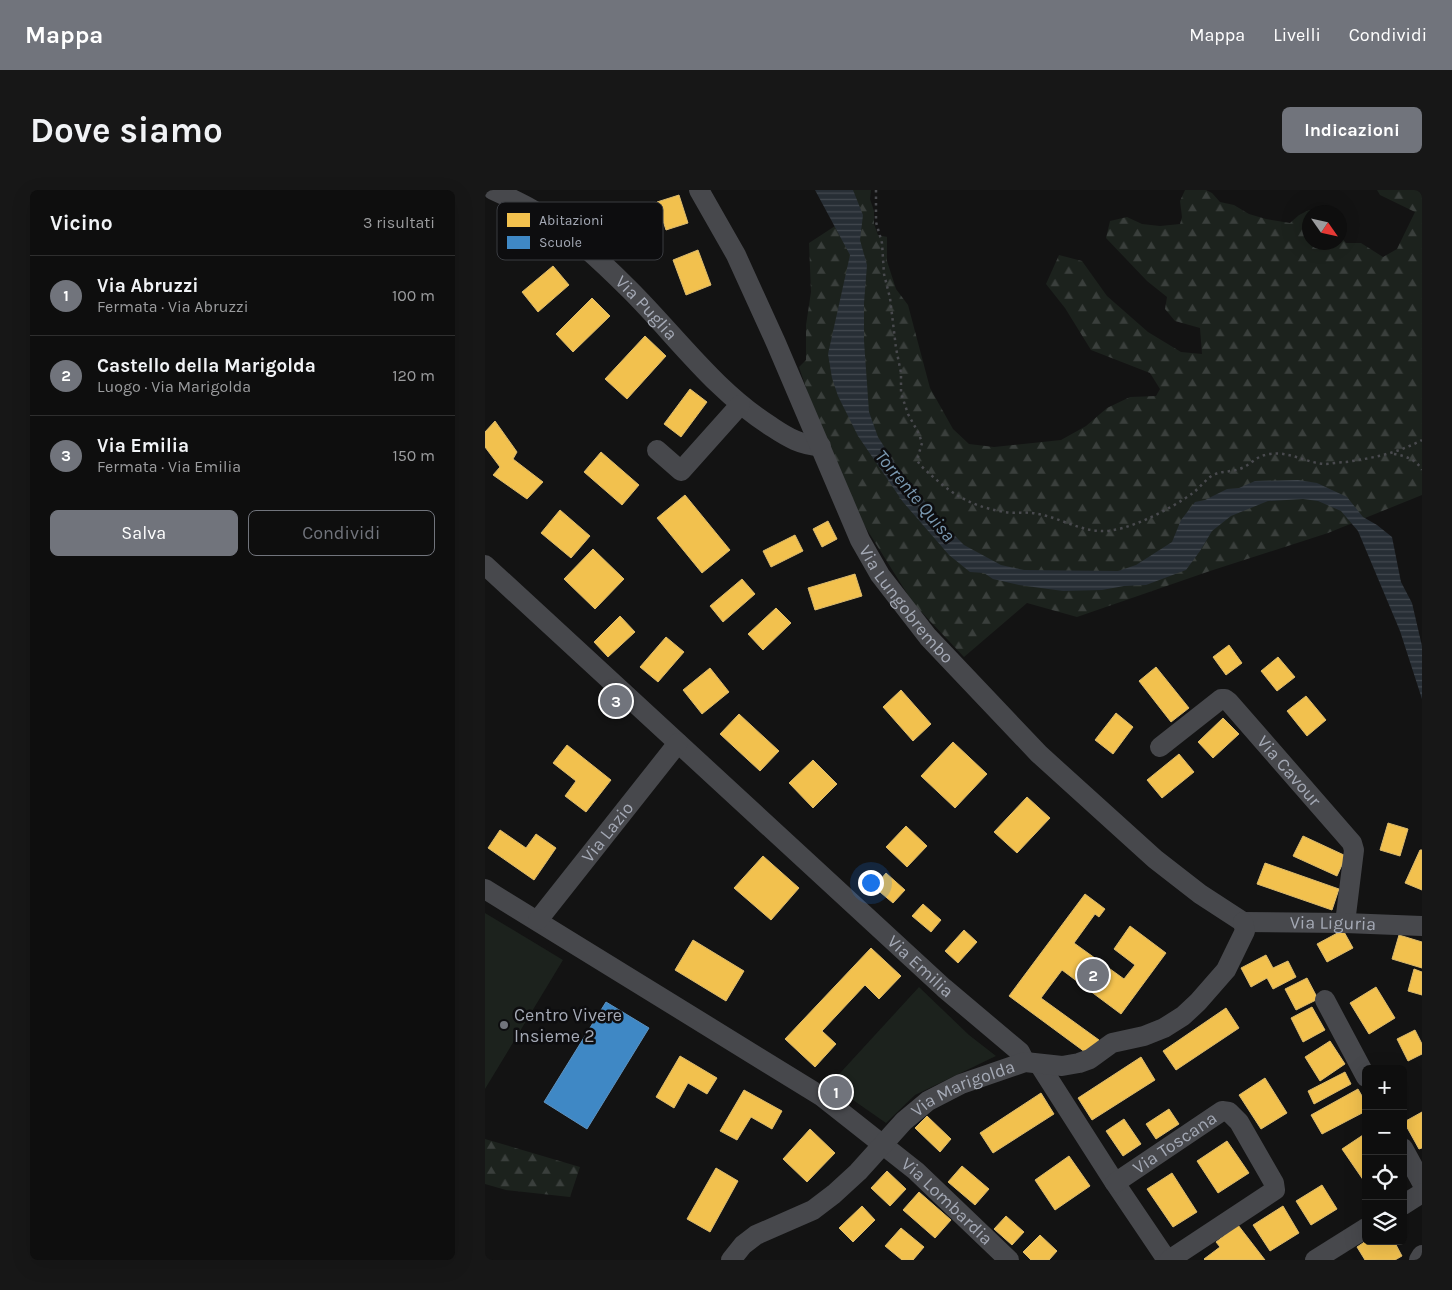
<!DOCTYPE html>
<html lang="it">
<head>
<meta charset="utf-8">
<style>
	body { margin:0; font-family:Karla,sans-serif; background:#171717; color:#f1f3f6 }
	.controls { position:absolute; right:15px; bottom:15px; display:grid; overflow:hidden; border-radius:8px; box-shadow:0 5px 20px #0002 }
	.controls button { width:45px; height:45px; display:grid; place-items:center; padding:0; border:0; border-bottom:1px solid #2e2e2e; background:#0e0e0e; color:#f1f3f6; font:25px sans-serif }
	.compass { position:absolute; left:817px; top:15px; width:45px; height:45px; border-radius:50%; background:#0e0e0e; box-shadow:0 5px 20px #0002; rotate:124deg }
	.you { position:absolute; left:385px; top:692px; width:18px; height:18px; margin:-12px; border:4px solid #fff; border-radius:50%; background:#1a73e8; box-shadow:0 0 0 8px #1a73e833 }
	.badge { display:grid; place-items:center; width:32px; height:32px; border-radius:50%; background:#71747c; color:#fff; font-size:16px; font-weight:700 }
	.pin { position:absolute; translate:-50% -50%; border:2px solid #fff; box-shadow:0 1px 5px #0006 }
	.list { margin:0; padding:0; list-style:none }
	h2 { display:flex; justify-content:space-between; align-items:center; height:65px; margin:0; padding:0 20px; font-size:21px }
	h2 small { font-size:16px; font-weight:400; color:#9b9c9e }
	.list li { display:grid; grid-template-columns:32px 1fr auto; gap:15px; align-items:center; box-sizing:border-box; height:80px; padding:0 20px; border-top:1px solid #2e2e2e }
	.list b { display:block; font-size:19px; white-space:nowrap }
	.list p { margin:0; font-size:16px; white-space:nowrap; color:#9b9c9e }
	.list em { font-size:16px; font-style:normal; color:#9b9c9e }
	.actions { display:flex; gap:10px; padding:15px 20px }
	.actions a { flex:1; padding:11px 0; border:1px solid #71747c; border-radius:8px; text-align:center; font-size:18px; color:#71747c }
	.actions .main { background:#71747c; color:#fff }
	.icon { flex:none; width:28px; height:28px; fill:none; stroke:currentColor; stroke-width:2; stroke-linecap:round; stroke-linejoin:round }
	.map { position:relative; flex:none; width:937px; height:1070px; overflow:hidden; border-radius:8px }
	header { display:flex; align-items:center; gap:30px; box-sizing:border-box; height:70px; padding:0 25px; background:#71747c; color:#fff }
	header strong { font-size:24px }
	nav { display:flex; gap:28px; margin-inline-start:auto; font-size:18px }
	.intro { display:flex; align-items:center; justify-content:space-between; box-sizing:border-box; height:120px; padding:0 30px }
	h1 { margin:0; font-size:35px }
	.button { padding:12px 22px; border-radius:8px; background:#71747c; color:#fff; font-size:18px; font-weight:700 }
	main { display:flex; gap:30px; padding:0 30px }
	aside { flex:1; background:#0e0e0e; border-radius:8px; box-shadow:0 5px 20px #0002 }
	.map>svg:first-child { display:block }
	.forest { fill:url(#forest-firs) }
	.green { fill:#1c221d }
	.water { fill:url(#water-rules) }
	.homes { fill:#f2c14e; stroke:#dbba6d }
	.schools { fill:#3f88c5; stroke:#5d92c0 }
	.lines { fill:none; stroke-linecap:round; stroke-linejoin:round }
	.path { stroke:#494a4e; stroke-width:2.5; stroke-dasharray:2.5 4; stroke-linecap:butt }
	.minor { stroke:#47484c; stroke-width:20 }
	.poi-dot { fill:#71747c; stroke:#0d0d0f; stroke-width:2 }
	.labels { text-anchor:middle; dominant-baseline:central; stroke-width:5; stroke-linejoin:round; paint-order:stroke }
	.street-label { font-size:18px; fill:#a4a9b5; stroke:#0d0d0f }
	.poi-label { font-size:18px; fill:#a4a9b5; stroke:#0d0d0f; text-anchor:start }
	.water-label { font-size:19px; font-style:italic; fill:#7a98b0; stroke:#0d0d0f }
	.key { fill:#0d0d0f; stroke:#3a3c41; stroke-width:1 }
	.key-label { font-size:14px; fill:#a4a9b5 }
</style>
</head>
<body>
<header>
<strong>Mappa</strong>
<nav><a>Mappa</a><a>Livelli</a><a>Condividi</a></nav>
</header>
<div class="intro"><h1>Dove siamo</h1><a class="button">Indicazioni</a></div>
<main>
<aside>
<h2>Vicino<small>3 risultati</small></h2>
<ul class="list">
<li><span class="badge">1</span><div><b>Via Abruzzi</b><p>Fermata · Via Abruzzi</p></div><em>100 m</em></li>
<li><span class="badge">2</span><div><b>Castello della Marigolda</b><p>Luogo · Via Marigolda</p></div><em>120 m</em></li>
<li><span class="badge">3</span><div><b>Via Emilia</b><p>Fermata · Via Emilia</p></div><em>150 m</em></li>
</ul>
<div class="actions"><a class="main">Salva</a><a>Condividi</a></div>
</aside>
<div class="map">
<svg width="937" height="1070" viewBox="0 0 937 1070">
	<defs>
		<pattern id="forest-firs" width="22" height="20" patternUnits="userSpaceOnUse" patternTransform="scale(1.25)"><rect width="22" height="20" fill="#1c221d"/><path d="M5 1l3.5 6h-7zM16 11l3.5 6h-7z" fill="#3a3f3c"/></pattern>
		<pattern id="water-rules" width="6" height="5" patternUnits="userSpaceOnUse" patternTransform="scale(1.25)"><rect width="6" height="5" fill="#272e35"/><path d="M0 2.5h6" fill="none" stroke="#434950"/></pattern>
	</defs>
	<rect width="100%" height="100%" fill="#131313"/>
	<path class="forest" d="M358,0H386L385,9L389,21V34L393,45L402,47V71L411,99L423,115L445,198L468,239L484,254L509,257L576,250L601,236L622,218L645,207L671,206L675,199L665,183L606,160L580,118L561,94L574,65L597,71L622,106L663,142L696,162L717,164L715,138L690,131L680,119L682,107L662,91L621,48L625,31L642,27L657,34L675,36L695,34L697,27L695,11L700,0H721L727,3L735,12L749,15L764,24L781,29L805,33L814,25L824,20L830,22H824V52H854L855,46L861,53H876L898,67L912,59L930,22L895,5L892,0H937V305L843,343L725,381L592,427L542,413L479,467L428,413L354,295L314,177L321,170V135L326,102L324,53L370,23Z
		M0,949L95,977L85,1007L21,1000L0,994Z"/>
	<path class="green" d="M0,723L78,770L0,899Z
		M434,797L484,845L511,866L430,905L401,933L345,894Z"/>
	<path class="water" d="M330,0H368L378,25L375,50L382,75L379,113V151L384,222L393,247L422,292L446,318L461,337L479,355L516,375L539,380L633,381L651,375L687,352L696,330L710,312L720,310L742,299L754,298L770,291L813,290L832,293L862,307L878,327L892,335L907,347L916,392L927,413L937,456V509L915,441L873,341L856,321L833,311L818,309L783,311L746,326L727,341L715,361L701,380L661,395L639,396L617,400L578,401L534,395L508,389L499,383L485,382L464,365L418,312L373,246L353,206L347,188L343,164L365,65Z"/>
	<path class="homes" d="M194,5L203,33L181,40L172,12Z
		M213,60L226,95L201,105L188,70Z
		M68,76L84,95L53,122L37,102Z
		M107,108L125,126L88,162L71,144Z
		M160,146L181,166L142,209L120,189Z
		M205,199L222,212L196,247L179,234Z
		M10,231L32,262L28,269L58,292L42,309L8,285L15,277L0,257V242Z
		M116,262L154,295L137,315L99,282Z
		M200,305L245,360L217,383L172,328Z
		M75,320L105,346L86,368L56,343Z
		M343,331L352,349L337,357L328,339Z
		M310,345L318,361L286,377L278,361Z
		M108,359L139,389L110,419L79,389Z
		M370,384L377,406L330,420L323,398Z
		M257,389L270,404L238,432L225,416Z
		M291,418L306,433L278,460L263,444Z
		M135,426L150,442L123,467L109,452Z
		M181,447L199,462L173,492L155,477Z
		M744,455L757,473L741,485L728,467Z
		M793,467L810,487L792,501L776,481Z
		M671,477L704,518L686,532L654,491Z
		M225,478L244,502L217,524L198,500Z
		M416,500L446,534L428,551L398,517Z
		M821,506L841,530L822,546L802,521Z
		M631,523L648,537L628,564L610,550Z
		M254,524L294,561L275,581L235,544Z
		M738,528L754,544L728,568L713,552Z
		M468,552L502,584L470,618L436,586Z
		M82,555L126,590L101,622L80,606L91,591L68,573Z
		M694,564L709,582L677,608L662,590Z
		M328,570L352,594L328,618L304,593Z
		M542,607L565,628L532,663L509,642Z
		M903,633L923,639L915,666L895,660Z
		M421,636L442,656L422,677L401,657Z
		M15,640L41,658L51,644L71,658L49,690L3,658Z
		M818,646L861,666L852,686L808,666Z
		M935,660H937V700L920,693Z
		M278,666L314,698L286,730L249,698Z
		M780,673L854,699L847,720L772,694Z
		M401,683L420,700L408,713L389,697Z
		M600,704L620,719L614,727L610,724L589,753L639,789L650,775L629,759L645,736L681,763L636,824L577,780L556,808L614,850L604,865L524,806Z
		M438,714L456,730L446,742L427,726Z
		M479,740L492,752L473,773L460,761Z
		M858,740L868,758L842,772L832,754Z
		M914,745L937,752V778L907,769Z
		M208,750L259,781L241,811L190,780Z
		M386,758L416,786L394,809L380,795L337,841L351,854L330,877L300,849Z
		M781,765L788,778L803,771L811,787L788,799L782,788L766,797L756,778Z
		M929,779L937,782V805L923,801Z
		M822,788L833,809L811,820L800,799Z
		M891,797L910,828L884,844L865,813Z
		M827,817L840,840L818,852L806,828Z
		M741,818L754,838L691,880L678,861Z
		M930,840L937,854V864L923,871L912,849Z
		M845,851L860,874L835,891L820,867Z
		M195,866L232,888L222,904L203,893L189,918L171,907Z
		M656,867L670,890L607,930L593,908Z
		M860,882L866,894L829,914L823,901Z
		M780,888L802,923L776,939L754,905Z
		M873,899L881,913V921L837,944L826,925Z
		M259,900L297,921L287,939L266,927L252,950L235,941Z
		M556,903L569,924L508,963L495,943Z
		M684,919L694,934L671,949L661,934Z
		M937,922V958L934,959L919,932Z
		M442,926L466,949L455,962L430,938Z
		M639,929L656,954L638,966L621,941Z
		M325,939L350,963L322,992L298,969Z
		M881,943V994L857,959Z
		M742,951L764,983L733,1003L712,971Z
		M584,966L605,996L570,1020L550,990Z
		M477,976L504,999L490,1015L463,992Z
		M231,978L253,991L225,1042L202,1029Z
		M402,981L421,999L405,1016L386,998Z
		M687,983L712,1022L688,1037L662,999Z
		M837,995L852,1019L826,1035L811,1011Z
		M434,1002L466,1030L450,1048L418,1020Z
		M377,1016L390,1030L368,1052L354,1038Z
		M798,1016L814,1043L785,1061L768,1035Z
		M521,1026L539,1042L527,1055L509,1039Z
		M753,1035L780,1070H720L719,1069L735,1057L731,1052Z
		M416,1038L439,1057L428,1070H417L400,1056Z
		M555,1045L572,1061L564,1070H546L538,1062Z
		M881,1051H909L917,1066L910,1070H880L872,1057Z"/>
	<path class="schools" d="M121,812L164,838L102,939L59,912Z"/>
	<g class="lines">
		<path class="path" d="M391,0V32L397,53L399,84L405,108L411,158L416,183V203L423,224L434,244L437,253L432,270L435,275C463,301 480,315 519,322C530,324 542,321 553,324C575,328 593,340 615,341C641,343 687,318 708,303C714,298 719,292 725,287C734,280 746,283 757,278C765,275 771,267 780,265C801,259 818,272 839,274C846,274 854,272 861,272C888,268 913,263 937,250
			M909,264C920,266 931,269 937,280"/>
		<g class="minor">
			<path id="s1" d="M8,0C34,12 61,25 84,44C105,61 126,81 145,100C192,147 230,201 287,237C302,247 317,256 336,256"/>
			<path id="s2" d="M214,0L251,65L291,153L375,350L395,385L443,447L554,564L670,669L715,704L758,732"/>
			<path d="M172,260L196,281L255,215"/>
			<path id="s3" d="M0,375L459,798L535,862L540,872"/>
			<path id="s4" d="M675,557L736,509H740L744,512L867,653L869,660L860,733"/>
			<path id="s5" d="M0,699L336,906L431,981L524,1070"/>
			<path id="s6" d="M53,730L193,553"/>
			<path id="s7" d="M758,732L860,733L937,736"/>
			<path d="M840,810L881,887"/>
			<path d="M554,874L630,993L682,1070"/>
			<path d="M918,958L937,993"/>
			<path id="s8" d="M630,993L737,921L744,922L754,932L789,993L790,1000L684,1070"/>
			<path d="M918,1015L937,1003"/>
			<path id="s9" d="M246,1070L258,1055L271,1045L328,1020L349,1004L373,982L419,931L443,911L476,894L540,872L577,876L594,873L605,869L627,853L659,846L679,838L698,826L713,812L741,780L760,741L758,732"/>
			<path d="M830,1070L881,1038"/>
			<path d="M934,1070L937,1065"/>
		</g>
	</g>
	<circle class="poi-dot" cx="19" cy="835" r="5"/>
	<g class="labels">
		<g class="street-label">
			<text stroke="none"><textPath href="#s1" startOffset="195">Via Puglia</textPath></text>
			<text stroke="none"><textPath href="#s2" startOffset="465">Via Lungobrembo</textPath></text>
			<text stroke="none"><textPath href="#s4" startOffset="178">Via Cavour</textPath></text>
			<text stroke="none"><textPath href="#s6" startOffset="112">Via Lazio</textPath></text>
			<text stroke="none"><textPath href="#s7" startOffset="90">Via Liguria</textPath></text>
			<text stroke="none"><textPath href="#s3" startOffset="592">Via Emilia</textPath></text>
			<text stroke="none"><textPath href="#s9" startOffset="294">Via Marigolda</textPath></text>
			<text stroke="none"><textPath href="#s8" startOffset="72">Via Toscana</textPath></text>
			<text stroke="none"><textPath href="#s5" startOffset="559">Via Lombardia</textPath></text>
		</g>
		<g class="poi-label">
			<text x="29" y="825">Centro Vivere<tspan x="29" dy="21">Insieme 2</tspan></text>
		</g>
		<g class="water-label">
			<text transform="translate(430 306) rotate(50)">Torrente Quisa</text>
		</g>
	</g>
	<rect x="12" y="12" width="166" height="58" rx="8" class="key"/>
	<rect x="22" y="23" width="23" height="14" fill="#f2c14e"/>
	<rect x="22" y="46" width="23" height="13" fill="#3f88c5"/>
	<g class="key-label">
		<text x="54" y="35">Abitazioni</text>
		<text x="54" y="57">Scuole</text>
	</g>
</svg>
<div class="controls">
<button>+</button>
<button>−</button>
<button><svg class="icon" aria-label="locate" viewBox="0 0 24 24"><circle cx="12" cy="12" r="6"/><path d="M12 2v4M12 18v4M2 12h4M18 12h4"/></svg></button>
<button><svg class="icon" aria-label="layers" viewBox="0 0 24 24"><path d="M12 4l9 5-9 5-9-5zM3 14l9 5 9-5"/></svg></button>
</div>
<svg class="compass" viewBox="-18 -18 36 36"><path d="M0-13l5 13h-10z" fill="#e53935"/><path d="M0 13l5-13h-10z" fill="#9b9c9e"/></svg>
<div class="you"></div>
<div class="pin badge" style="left:351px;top:902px">1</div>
<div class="pin badge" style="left:608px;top:785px">2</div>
<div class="pin badge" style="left:131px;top:511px">3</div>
</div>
</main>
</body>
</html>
